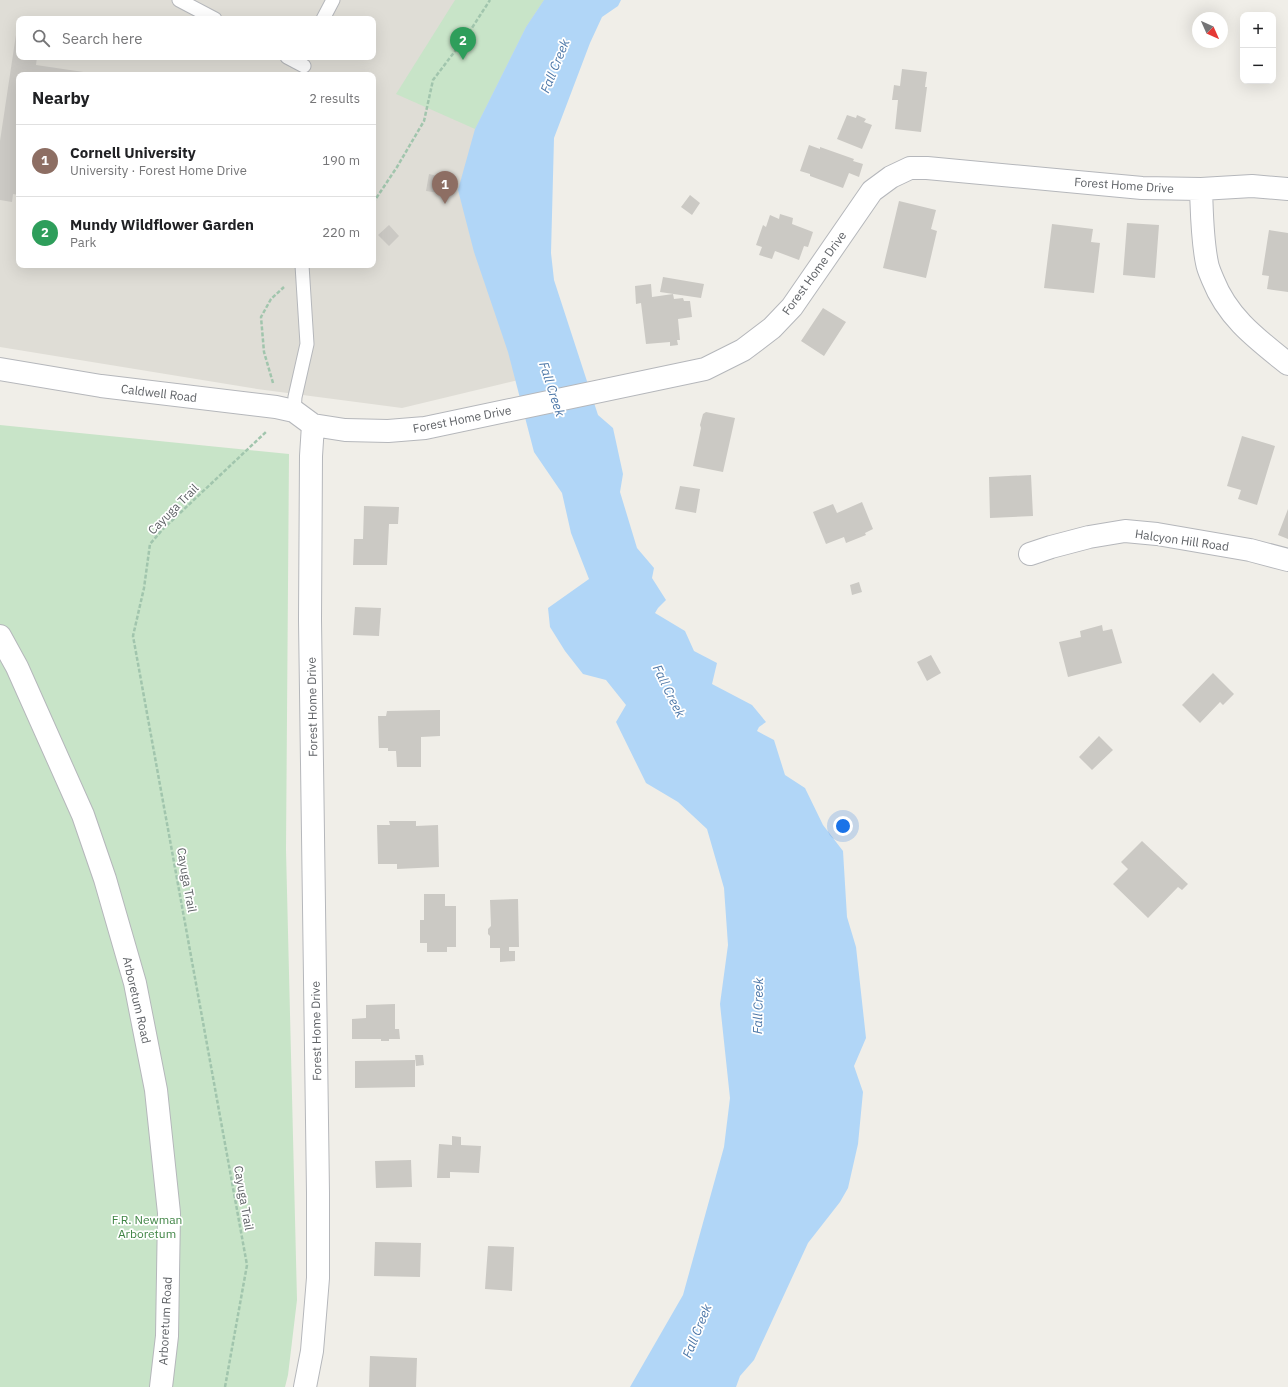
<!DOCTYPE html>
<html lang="en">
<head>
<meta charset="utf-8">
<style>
	body { margin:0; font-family:"IBM Plex Sans",sans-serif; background:#f6f6f6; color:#202124 }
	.controls { position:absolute; right:12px; top:12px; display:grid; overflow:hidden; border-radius:8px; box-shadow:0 4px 16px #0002 }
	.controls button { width:36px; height:36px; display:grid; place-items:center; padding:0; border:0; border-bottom:1px solid #e0e0e0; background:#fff; color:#202124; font:20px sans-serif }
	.compass { position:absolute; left:1192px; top:12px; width:36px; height:36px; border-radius:50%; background:#fff; box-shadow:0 4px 16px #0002; rotate:135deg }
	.you { position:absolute; left:843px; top:826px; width:14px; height:14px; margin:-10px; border:3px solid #fff; border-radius:50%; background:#1a73e8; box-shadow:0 0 0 6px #1a73e833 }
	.badge { display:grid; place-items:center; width:26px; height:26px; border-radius:50%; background:#111827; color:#fff; font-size:13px; font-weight:700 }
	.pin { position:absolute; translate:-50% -33px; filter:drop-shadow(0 1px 2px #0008) }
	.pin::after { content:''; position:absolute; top:21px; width:14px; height:12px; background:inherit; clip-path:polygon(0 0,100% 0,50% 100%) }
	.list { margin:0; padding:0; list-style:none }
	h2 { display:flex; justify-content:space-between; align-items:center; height:52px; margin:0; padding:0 16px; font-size:17px }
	h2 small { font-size:13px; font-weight:400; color:#757577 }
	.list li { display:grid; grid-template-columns:26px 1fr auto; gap:12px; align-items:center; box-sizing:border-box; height:72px; padding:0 16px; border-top:1px solid #e0e0e0 }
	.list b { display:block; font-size:15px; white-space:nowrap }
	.list p { margin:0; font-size:13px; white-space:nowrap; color:#757577 }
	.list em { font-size:13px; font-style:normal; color:#757577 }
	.icon { flex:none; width:22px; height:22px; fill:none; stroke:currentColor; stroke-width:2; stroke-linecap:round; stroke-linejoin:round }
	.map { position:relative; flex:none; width:1288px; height:1387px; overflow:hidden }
	.search { position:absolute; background:#fff; box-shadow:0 4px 16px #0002; left:16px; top:16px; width:360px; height:44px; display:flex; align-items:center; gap:10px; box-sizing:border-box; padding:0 14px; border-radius:8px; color:#757577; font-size:15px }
	.panel { position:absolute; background:#fff; box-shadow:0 4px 16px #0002; left:16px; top:72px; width:360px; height:196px; border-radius:8px }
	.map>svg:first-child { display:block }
	.education { fill:#dfddd6; fill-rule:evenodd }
	.green { fill:#c8e4c8 }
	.water { fill:#b1d6f7 }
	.building { fill:#cbc9c4 }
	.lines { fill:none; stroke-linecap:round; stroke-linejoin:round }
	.service-casing { stroke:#b5b7bb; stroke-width:15 }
	.minor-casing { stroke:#b5b7bb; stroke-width:24 }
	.tertiary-casing { stroke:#b5b7bb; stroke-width:24 }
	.path { stroke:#a1c5ad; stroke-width:2.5; stroke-dasharray:4 2; stroke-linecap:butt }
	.service { stroke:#fff; stroke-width:13 }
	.minor { stroke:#fff; stroke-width:22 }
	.tertiary { stroke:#fff; stroke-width:22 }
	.labels { text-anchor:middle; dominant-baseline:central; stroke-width:3.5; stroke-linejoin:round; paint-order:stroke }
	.street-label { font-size:12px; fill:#5f6266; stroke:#fff }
	.park-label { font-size:12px; fill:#408545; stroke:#fff }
	.water-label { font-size:13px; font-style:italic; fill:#4e78a8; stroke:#fff }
</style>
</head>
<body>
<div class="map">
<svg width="1288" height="1387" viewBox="0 0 1288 1387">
	<rect width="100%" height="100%" fill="#f0eee8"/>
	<path class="education" d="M0,0H584L522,148L547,373L402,408L257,389L0,347ZM19,19H373V57H19ZM19,75H373V265H19Z"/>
	<path class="green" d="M455,0H544L526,27L475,129L396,94Z
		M0,425L289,454L286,850L297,1300L288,1375L285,1387H0Z"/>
	<path class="water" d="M544,0H621L618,6L602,17L590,43L554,138L551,253L554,280L598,415L613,428L623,474L620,492L637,548L654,568L652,578L666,600L658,608L655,613L685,631L694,651L717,663L712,684L752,705L766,722L759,727L757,731L774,740L785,775L805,788L823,825L843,851L847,917L856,947L866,1038L854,1066L863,1092L858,1144L848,1188L840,1202L808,1243L754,1360L740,1376L736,1387H630L683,1295L724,1147L730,1098L720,1004L728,945L724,888L707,829L678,802L646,783L616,722L626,705L606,680L583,674L565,651L550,627L548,608L589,579L571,533L562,493L534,452L508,352L474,252L458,190L475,129L526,27Z"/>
	<path class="building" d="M17,28L19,29V57H37L36,65L97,74L19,75V195L13,194L12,202L0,200V141Z
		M902,69L927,72L925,87H927L921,132L895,129L898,100H892L894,85L900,86Z
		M847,115L856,118L857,115L866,119L864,122L872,125L862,149L837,139Z
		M809,145L820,149V147L854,159L853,161L863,164L859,177L849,173L843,188L810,176V174L800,171Z
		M429,174L443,177L439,193L426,191Z
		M690,195L700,203L692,215L681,207Z
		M899,201L936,210L931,229L937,231L926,278L883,268Z
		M780,214L793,218L792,224L813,232L808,247L804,246L799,260L775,251L772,259L759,255L762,247L756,245L763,225L766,227L770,215L779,219Z
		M1127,223L1159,225L1155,278L1123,275Z
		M1052,224L1093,229L1091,242L1100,243L1094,293L1044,288Z
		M389,225L399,236L389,246L378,235Z
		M1269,230L1288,233V292L1267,289L1269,276L1262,275Z
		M663,277L704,284L701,298L660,292Z
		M651,284L652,297L673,294L674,299L683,298L684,301H690L692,317L678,319L680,340H677L678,345L670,346V342L646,344L641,303L636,304L635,286Z
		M823,308L846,322L824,356L801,341Z
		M706,412L735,418L723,472L693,466L701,428L700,425L703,414Z
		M1242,436L1275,446L1257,505L1238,499L1241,490L1227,486Z
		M1031,475L1033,516L990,518L989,477Z
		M680,486L700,489L696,513L675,509Z
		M862,502L873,529L865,533L866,535L846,543L844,537L826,544L813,512L833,504L837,513Z
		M364,506L399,507L398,524H389L387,565H353L354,539H363Z
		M1288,509V539L1278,535Z
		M859,582L862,592L852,595L850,585Z
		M355,607L381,608L379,636L353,635Z
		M1102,625L1103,631L1112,629L1122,663L1068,677L1059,642L1081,637L1080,631Z
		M931,655L941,673L927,681L917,662Z
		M1213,673L1234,694L1223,705L1220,702L1200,723L1182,705Z
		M440,710V736L421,737V767H397L396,751H388V748H379L378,716H386L387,711Z
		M1099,736L1113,750L1092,770L1079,757Z
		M389,821H416V826L438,825L439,867L397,869V864H378L377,825H390Z
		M1142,841L1188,884L1182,890L1178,887L1148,918L1113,884L1128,869L1121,862Z
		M424,894H445V906H456V947H447V952H427V943H420V920H424Z
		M518,899L519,947H509V951H515V961L500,962V948H490V936L488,934V929L491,926L490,900Z
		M395,1004V1029H399L400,1039H389V1041H381V1039H352V1019L366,1018V1005Z
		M415,1055H423L424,1065L416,1066Z
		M415,1060V1087L355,1088V1061Z
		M452,1136L461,1137V1145L481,1146L479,1173L450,1172V1178H437L439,1144L452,1145Z
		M411,1160L412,1187L376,1188L375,1161Z
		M375,1242L421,1243L420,1277L374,1276Z
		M488,1246L514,1247L512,1291L485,1289Z
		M370,1356L417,1358L416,1387H369Z"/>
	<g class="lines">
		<defs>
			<path id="service" d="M179,0L215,19
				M323,19L333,0
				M287,57L304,66
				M294,411L295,397L307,344L302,265"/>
			<path id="minor" d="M1030,554L1051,547L1089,537L1125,531L1157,534L1250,550L1288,560
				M0,636L17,667L83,815L105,879L135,983L156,1090L169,1213L167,1336L161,1387"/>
			<path id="tertiary" d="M1201,189C1202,214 1202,239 1207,263C1208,269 1211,275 1213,280C1228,318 1257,339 1288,364
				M0,369L101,386L276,407L294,411L313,425L345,430L388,431L425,428L705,369L743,350L772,328L792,307L872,191L891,177L910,168H927L1142,188L1201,189L1252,186L1288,189
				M305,1387L312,1351L318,1278V1193L310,620L311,456L313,425"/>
		</defs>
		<use href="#service" class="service-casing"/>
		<use href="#minor" class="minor-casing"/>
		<use href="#tertiary" class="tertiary-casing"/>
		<path class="path" d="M373,203L397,167L424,121L433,80L468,34L490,0
			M273,383L264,352L261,317L271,299L284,287
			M225,1387L247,1265L133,636L144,588L150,544L163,529L267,431"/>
		<use href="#service" class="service"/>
		<use href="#minor" class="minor"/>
		<use href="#tertiary" class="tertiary"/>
	</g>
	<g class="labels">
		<g class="street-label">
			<text transform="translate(1124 185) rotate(4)">Forest Home Drive</text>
			<text transform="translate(814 273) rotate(-54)">Forest Home Drive</text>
			<text transform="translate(159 393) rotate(7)">Caldwell Road</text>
			<text transform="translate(462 419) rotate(-11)">Forest Home Drive</text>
			<text transform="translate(173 509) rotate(-45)">Cayuga Trail</text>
			<text transform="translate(1182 540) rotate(8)">Halcyon Hill Road</text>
			<text transform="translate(312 707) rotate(-91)">Forest Home Drive</text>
			<text transform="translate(187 880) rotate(80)">Cayuga Trail</text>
			<text transform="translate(137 1000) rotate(77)">Arboretum Road</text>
			<text transform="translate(316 1031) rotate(-91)">Forest Home Drive</text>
			<text transform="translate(244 1198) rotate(80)">Cayuga Trail</text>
			<text transform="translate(165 1321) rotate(-87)">Arboretum Road</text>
		</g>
		<g class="park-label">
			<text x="147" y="1219">F.R. Newman<tspan x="147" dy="14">Arboretum</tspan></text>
		</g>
		<g class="water-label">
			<text transform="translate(555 66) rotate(-68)">Fall Creek</text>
			<text transform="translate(552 389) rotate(72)">Fall Creek</text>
			<text transform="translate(669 691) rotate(64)">Fall Creek</text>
			<text transform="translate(758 1006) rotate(-89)">Fall Creek</text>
			<text transform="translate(697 1331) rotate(-68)">Fall Creek</text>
		</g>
	</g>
</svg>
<div class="controls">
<button>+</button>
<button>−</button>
</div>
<svg class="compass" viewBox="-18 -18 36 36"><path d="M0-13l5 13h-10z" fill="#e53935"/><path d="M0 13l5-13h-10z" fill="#757577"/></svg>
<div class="you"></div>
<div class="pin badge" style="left:445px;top:204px;background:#8d6e63">1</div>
<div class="pin badge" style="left:463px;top:60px;background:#2e9e5b">2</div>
<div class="search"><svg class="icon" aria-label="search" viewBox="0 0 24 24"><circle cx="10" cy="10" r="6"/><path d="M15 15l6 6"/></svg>Search here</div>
<section class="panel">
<h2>Nearby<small>2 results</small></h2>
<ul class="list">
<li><span class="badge" style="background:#8d6e63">1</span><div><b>Cornell University</b><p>University · Forest Home Drive</p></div><em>190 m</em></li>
<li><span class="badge" style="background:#2e9e5b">2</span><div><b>Mundy Wildflower Garden</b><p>Park</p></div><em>220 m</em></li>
</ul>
</section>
</div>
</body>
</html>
